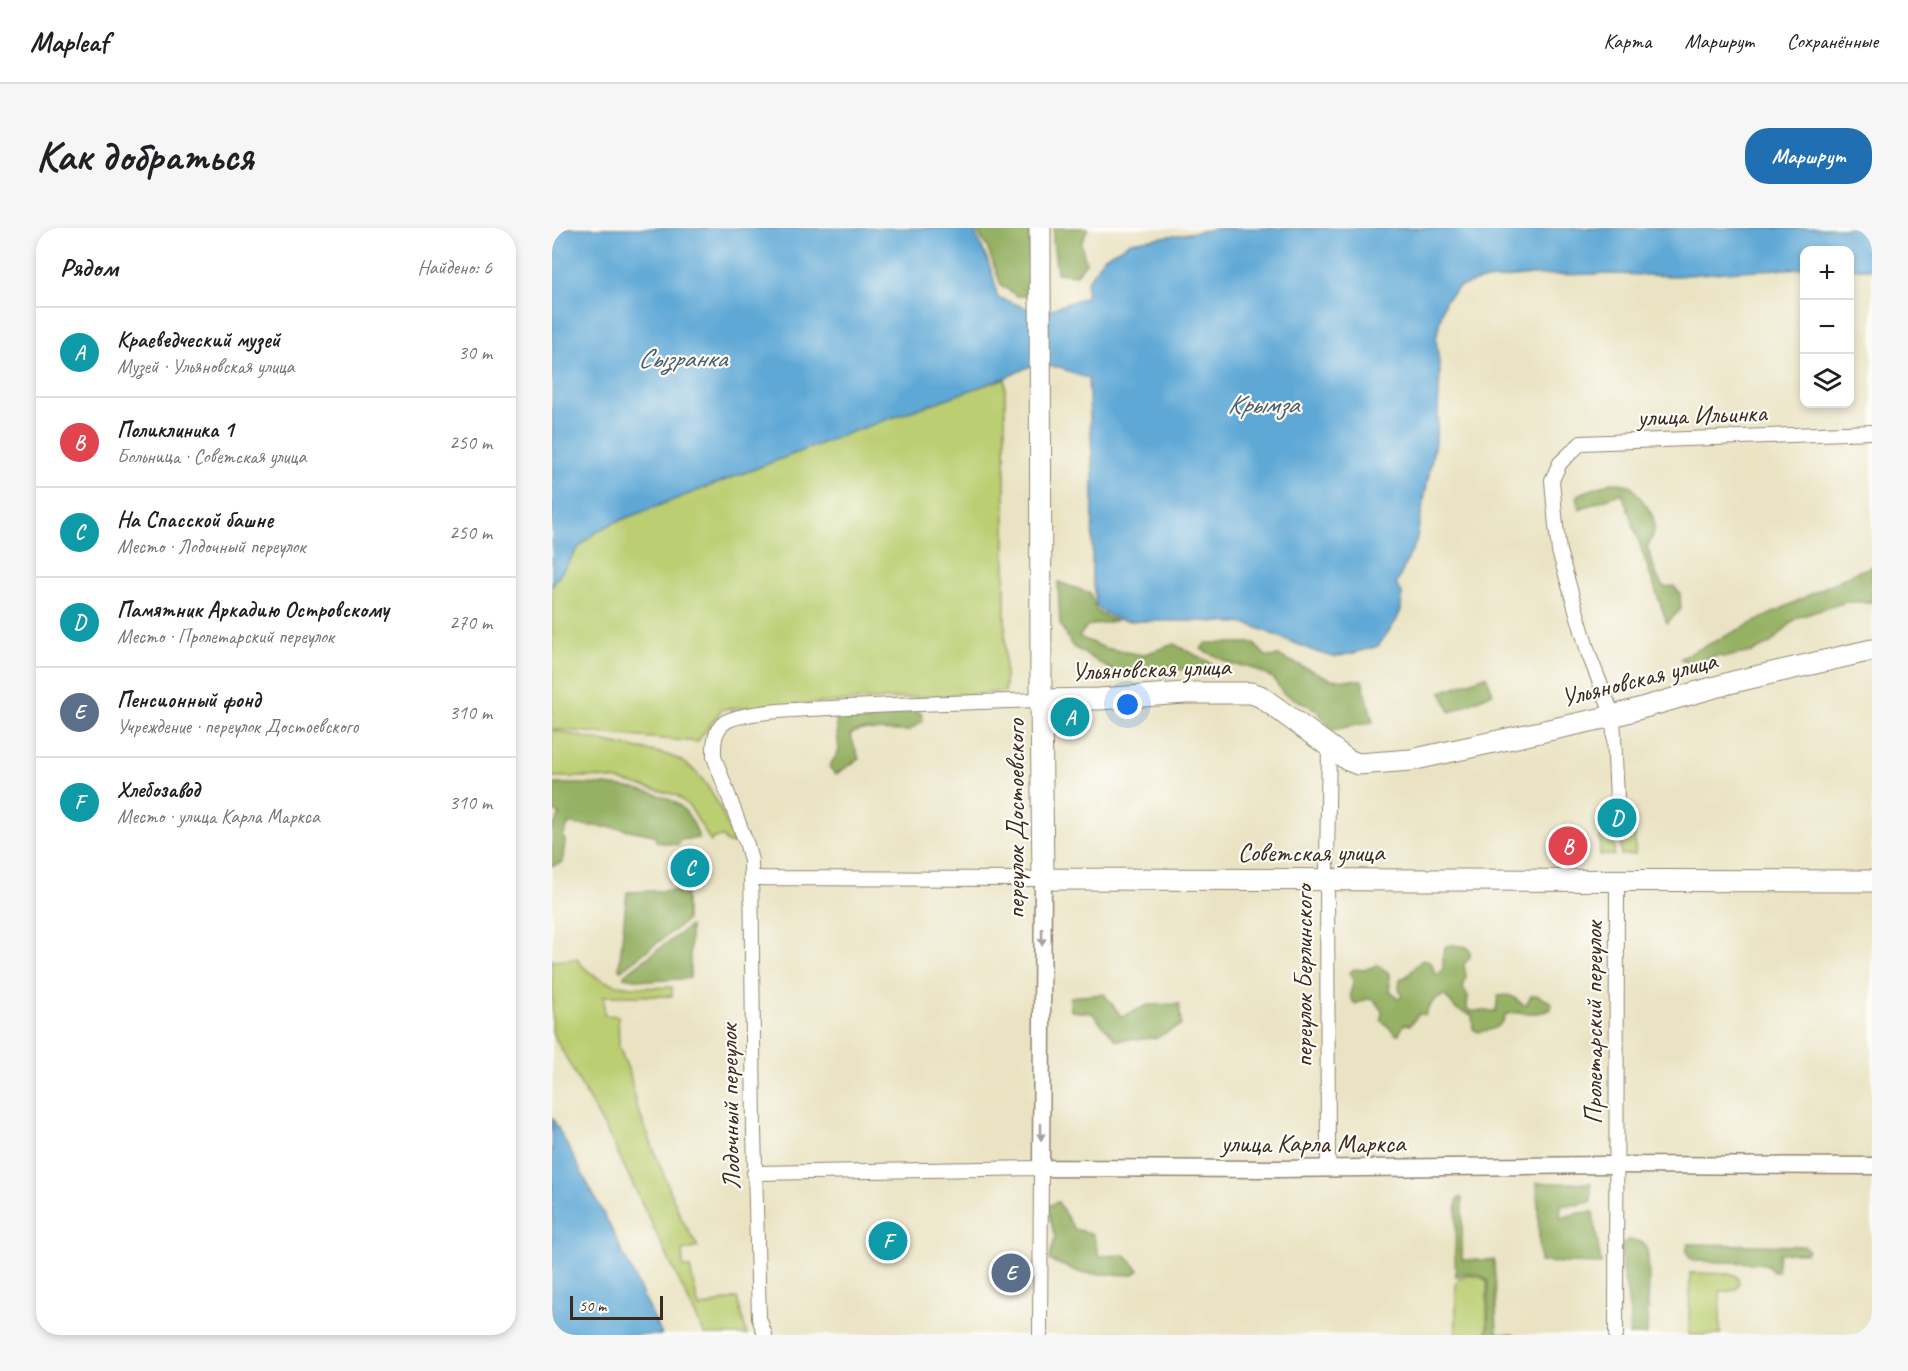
<!DOCTYPE html>
<html lang="ru">
<head>
<meta charset="utf-8">
<style>
	body { margin:0; font-family:Caveat,sans-serif; background:#f6f6f6; color:#202124 }
	.controls { position:absolute; right:18px; top:18px; display:grid; overflow:hidden; border-radius:12px; box-shadow:0 3px 9px #0003 }
	.controls button { width:54px; height:54px; display:grid; place-items:center; padding:0; border:0; border-bottom:2px solid #e0e0e0; background:#fff; color:#202124; font:30px sans-serif }
	.scale { position:absolute; left:18px; bottom:15px; width:93px; box-sizing:border-box; padding-left:6px; border:3px solid #3b2a1e; border-top:0; font-size:16px; line-height:21px; white-space:nowrap; color:#3b2a1e; -webkit-text-stroke:4px #fdfcf7; paint-order:stroke }
	.you { position:absolute; left:576px; top:477px; width:21px; height:21px; margin:-15px; border:4px solid #fff; border-radius:50%; background:#1a73e8; box-shadow:0 0 0 9px #1a73e833 }
	.badge { display:grid; place-items:center; width:39px; height:39px; border-radius:50%; background:#1f6fb2; color:#fff; font-size:20px; font-weight:700 }
	.pin { position:absolute; translate:-50% -50%; border:3px solid #fff; box-shadow:0 2px 6px #0006 }
	.list { margin:0; padding:0; list-style:none }
	h2 { display:flex; justify-content:space-between; align-items:center; height:78px; margin:0; padding:0 24px; font-size:26px }
	h2 small { font-size:20px; font-weight:400; color:#757577 }
	.list li { display:grid; grid-template-columns:39px 1fr auto; gap:18px; align-items:center; box-sizing:border-box; height:90px; padding:0 24px; border-top:2px solid #e0e0e0 }
	.list b { display:block; font-size:22px; white-space:nowrap }
	.list p { margin:0; font-size:20px; white-space:nowrap; color:#757577 }
	.list em { font-size:20px; font-style:normal; color:#757577 }
	.icon { flex:none; width:33px; height:33px; fill:none; stroke:currentColor; stroke-width:2; stroke-linecap:round; stroke-linejoin:round }
	.map { position:relative; flex:none; width:1320px; height:1107px; overflow:hidden; border-radius:24px }
	header { display:flex; align-items:center; gap:36px; box-sizing:border-box; height:84px; padding:0 30px; background:#fff; border-bottom:2px solid #e0e0e0 }
	header strong { font-size:28px }
	nav { display:flex; gap:33px; margin-inline-start:auto; font-size:21px }
	.intro { display:flex; align-items:center; justify-content:space-between; box-sizing:border-box; height:144px; padding:0 36px }
	h1 { margin:0; font-size:42px }
	.button { padding:15px 27px; border-radius:24px; background:#1f6fb2; color:#fff; font-size:21px; font-weight:700 }
	main { display:flex; gap:36px; padding:0 36px }
	aside { flex:1; background:#fff; border-radius:24px; box-shadow:0 3px 9px #0003 }
	.map>svg:first-child { display:block }
	.green { fill:#bcce72; stroke:#7c7c48; stroke-width:1.5 }
	.forest { fill:#95b164; stroke:#686e41; stroke-width:1.5 }
	.water { fill:#5ea8d6; stroke:#4c697a; stroke-width:1.5 }
	.lines { fill:none; stroke-linecap:round; stroke-linejoin:round }
	.minor-casing { stroke:#928670; stroke-width:16 }
	.tertiary-casing { stroke:#928670; stroke-width:19 }
	.primary-casing { stroke:#928670; stroke-width:23 }
	.minor { stroke:#fff; stroke-width:14 }
	.tertiary { stroke:#fff; stroke-width:16 }
	.primary { stroke:#fff; stroke-width:21 }
	.oneway { fill:#a79f9a }
	.labels { text-anchor:middle; dominant-baseline:central; stroke-width:4.5; stroke-linejoin:round; paint-order:stroke }
	.street-label { font-size:26px; fill:#3b2a1e; stroke:#fdfcf7 }
	.water-label { font-size:27px; font-style:italic; fill:#495c68; stroke:#fdfcf7 }
</style>
</head>
<body>
<header>
<strong>Mapleaf</strong>
<nav><a>Карта</a><a>Маршрут</a><a>Сохранённые</a></nav>
</header>
<div class="intro"><h1>Как добраться</h1><a class="button">Маршрут</a></div>
<main>
<aside>
<h2>Рядом<small>Найдено: 6</small></h2>
<ul class="list">
<li><span class="badge" style="background:#0f9aa8">A</span><div><b>Краеведческий музей</b><p>Музей · Ульяновская улица</p></div><em>30 m</em></li>
<li><span class="badge" style="background:#e0444e">B</span><div><b>Поликлиника 1</b><p>Больница · Советская улица</p></div><em>250 m</em></li>
<li><span class="badge" style="background:#0f9aa8">C</span><div><b>На Спасской башне</b><p>Место · Лодочный переулок</p></div><em>250 m</em></li>
<li><span class="badge" style="background:#0f9aa8">D</span><div><b>Памятник Аркадию Островскому</b><p>Место · Пролетарский переулок</p></div><em>270 m</em></li>
<li><span class="badge" style="background:#5c6f8a">E</span><div><b>Пенсионный фонд</b><p>Учреждение · переулок Достоевского</p></div><em>310 m</em></li>
<li><span class="badge" style="background:#0f9aa8">F</span><div><b>Хлебозавод</b><p>Место · улица Карла Маркса</p></div><em>310 m</em></li>
</ul>
</aside>
<div class="map">
<svg width="1320" height="1107" viewBox="0 0 1320 1107">
	<rect width="100%" height="100%" fill="#fdfcf7"/>
	<filter id="ink" filterUnits="userSpaceOnUse"><feTurbulence type="fractalNoise" baseFrequency=".0167" numOctaves="2"/><feDisplacementMap in="SourceGraphic" scale="12" xChannelSelector="R" yChannelSelector="G"/><feConvolveMatrix kernelMatrix="1 2 1 2 8 2 1 2 1" color-interpolation-filters="sRGB"/></filter>
	<filter id="wash" filterUnits="userSpaceOnUse"><feTurbulence type="fractalNoise" baseFrequency=".008" numOctaves="4" result="noise"/><feDisplacementMap in="SourceGraphic" scale="24" xChannelSelector="R" yChannelSelector="G"/><feGaussianBlur stdDeviation="1.35" result="paint"/><feColorMatrix in="noise" values="0 0 0 0 0 0 0 0 0 0 0 0 0 0 0 0 0 1.4 0 .05"/><feComposite in="paint" operator="in"/></filter>
	<g filter="url(#wash)">
		<rect width="100%" height="100%" fill="#eae3c3"/>
		<path class="green" d="M453,150V464L170,481L145,514L0,501V358L26,320L41,306L61,295L294,206Z
			M0,502C26,508 52,514 78,519C95,523 115,524 131,534C158,550 173,588 182,616L174,614L171,609L161,610L159,614L138,579L124,567L66,552L41,549H0Z
			M1049,590H1055L1056,594L1062,599V627H1048Z
			M1076,590H1082L1083,626L1069,627L1068,601L1075,596Z
			M0,731L3,733L25,731C47,763 86,760 120,759V768H52V787L66,788L67,819L78,846L84,877L129,990L146,1019L130,1023L131,1039L138,1040L147,1080L185,1070L195,1107H153L61,915L0,804Z
			M1138,1045L1181,1046L1184,1048L1187,1053L1185,1060L1178,1063H1168V1107H1137Z
			M917,1047L931,1050L935,1055V1107H904V1057L907,1051Z"/>
		<path class="forest" d="M423,0H477L478,48L474,68H465L449,57L435,19Z
			M502,0H536L529,16L534,35L524,47L505,45L501,12Z
			M1059,254L1078,257C1095,279 1113,292 1095,319L1105,348L1112,359L1122,358L1128,366L1129,381L1115,395L1070,265L1027,281L1025,267Z
			M1320,338V374H1294L1244,390L1219,415L1200,424L1174,429L1165,428L1139,436L1129,431V430L1300,346Z
			M506,354L538,365L545,384L563,393L535,398L527,409L553,420L590,427L622,416L669,440L642,447L639,441L622,442L621,448L566,446L520,418L508,396Z
			M654,415H701L715,429L727,428L779,451L810,452L821,494L780,502L765,482L731,465L721,450L696,438L681,437L649,421Z
			M934,448L941,465L898,484L889,464Z
			M358,480L369,485L371,493L356,503L308,502L298,506L307,531L284,546L277,539L287,523L283,481Z
			M0,556C34,555 101,556 128,578C138,586 143,597 147,610L128,612L126,617L105,614L102,607L67,600L17,596L11,608L13,613L11,634L0,638V600L8,587L0,581Z
			M134,662V693L69,742L67,741L75,664Z
			M138,698V750L98,753L72,749V747Z
			M900,717L915,719L918,724V729L912,736L914,749L911,760L916,768L915,780L919,783H944L946,768C962,765 961,770 973,778L979,768L985,767L1000,775L999,781C985,790 967,780 953,787C951,799 937,803 926,804L921,801L920,787L904,781L893,768C882,769 877,778 873,787L867,786L858,797L852,796L847,806H844L829,792L830,783L822,772L815,771L803,776C794,764 801,763 801,753C801,750 799,747 798,744L802,741L812,742L825,737L837,745L838,762L846,771L850,769L847,761L848,751L855,748L869,733L874,732L879,735L884,747C895,741 890,737 891,727C892,724 893,721 894,718Z
			M552,766L570,789L596,777L627,776L629,797L604,810L564,812L540,785L519,783L518,769Z
			M985,955H1039V974L1024,977H1009L1008,990L1027,985L1041,984L1049,1036L988,1034Z
			M907,970H910V1032H942L945,1105L964,1107H936V1053C926,1044 916,1043 904,1049L903,1026L905,973Z
			M506,974L522,1001L541,1006L547,1028L573,1027L587,1042L581,1047L529,1045L497,1032L503,1010L495,978Z
			M1075,1012C1081,1012 1089,1012 1093,1017C1100,1028 1095,1090 1095,1107H1077C1081,1086 1074,1061 1070,1041C1069,1033 1070,1024 1070,1017Z
			M1136,1016L1253,1018L1256,1022L1254,1025H1227L1225,1044H1221L1215,1037L1207,1035L1142,1033C1135,1029 1133,1024 1136,1016Z"/>
		<path class="water" d="M0,0H421C431,22 443,44 445,69L488,85L534,69L535,54L551,30L579,14L668,0H1320V41H1298V22H1252V40L1187,43L1124,48L1060,46L980,47L926,53L907,59L893,73L888,92L884,111L888,143L885,204L864,314L844,357L850,365L849,382L844,393L826,418L802,425L782,429L764,424L696,396L650,393H579L564,391L548,382L544,377L540,348L541,247L536,150L519,145L509,139L478,138L453,150L294,206L61,295L41,306L26,320L0,358Z
			M0,889L56,994L110,1107H0Z"/>
	</g>
	<g filter="url(#ink)">
		<g class="lines">
			<defs>
				<path id="minor" d="M1065,570L1061,488L1037,427L1007,323L1004,298L1000,252L1008,235L1029,215L1320,204
					M199,650L491,651
					M776,941L775,632L777,520
					M202,945L489,940L488,1107
					M213,1107L207,1090L202,903L199,633L195,617L162,529C162,517 161,504 172,495C187,483 257,481 279,480C349,476 419,474 489,472
					M1064,1107L1065,652"/>
				<path id="tertiary" d="M491,651L489,940L727,941L1053,937L1320,938"/>
				<path id="primary" d="M488,0L489,472L491,651L1320,653
					M489,472L547,471L633,465H699L708,468L796,532L806,536L859,532L1061,488L1181,454L1320,422"/>
			</defs>
			<use href="#minor" class="minor-casing"/>
			<use href="#tertiary" class="tertiary-casing"/>
			<use href="#primary" class="primary-casing"/>
			<use href="#minor" class="minor"/>
			<use href="#tertiary" class="tertiary"/>
			<use href="#primary" class="primary"/>
		</g>
		<defs><path id="oneway-solid" d="M-6-.8H1V-3.2L6.5 0L1 3.2V.8H-6Z" transform="scale(1.5)"/></defs>
		<g class="oneway">
			<use href="#oneway-solid" transform="translate(490 709) rotate(90)"/>
			<use href="#oneway-solid" transform="translate(489 904) rotate(90)"/>
		</g>
	</g>
	<g class="labels">
		<g class="street-label">
			<text transform="translate(1150 187) rotate(-2)">улица Ильинка</text>
			<text transform="translate(599 441) rotate(-2)">Ульяновская улица</text>
			<text transform="translate(1087 451) rotate(-14)">Ульяновская улица</text>
			<text transform="translate(463 591) rotate(-90)">переулок Достоевского</text>
			<text x="759" y="624">Советская улица</text>
			<text transform="translate(751 748) rotate(-90)">переулок Берлинского</text>
			<text transform="translate(1041 795) rotate(-90)">Пролетарский переулок</text>
			<text transform="translate(178 879) rotate(-91)">Лодочный переулок</text>
			<text x="761" y="915">улица Карла Маркса</text>
		</g>
		<g class="water-label">
			<text x="130" y="130">Сызранка</text>
			<text x="711" y="176">Крымза</text>
		</g>
	</g>
</svg>
<div class="controls">
<button>+</button>
<button>−</button>
<button><svg class="icon" aria-label="layers" viewBox="0 0 24 24"><path d="M12 4l9 5-9 5-9-5zM3 14l9 5 9-5"/></svg></button>
</div>
<div class="scale">50 m</div>
<div class="you"></div>
<div class="pin badge" style="left:518px;top:489px;background:#0f9aa8">A</div>
<div class="pin badge" style="left:1016px;top:618px;background:#e0444e">B</div>
<div class="pin badge" style="left:138px;top:640px;background:#0f9aa8">C</div>
<div class="pin badge" style="left:1065px;top:590px;background:#0f9aa8">D</div>
<div class="pin badge" style="left:459px;top:1045px;background:#5c6f8a">E</div>
<div class="pin badge" style="left:336px;top:1013px;background:#0f9aa8">F</div>
</div>
</main>
</body>
</html>
